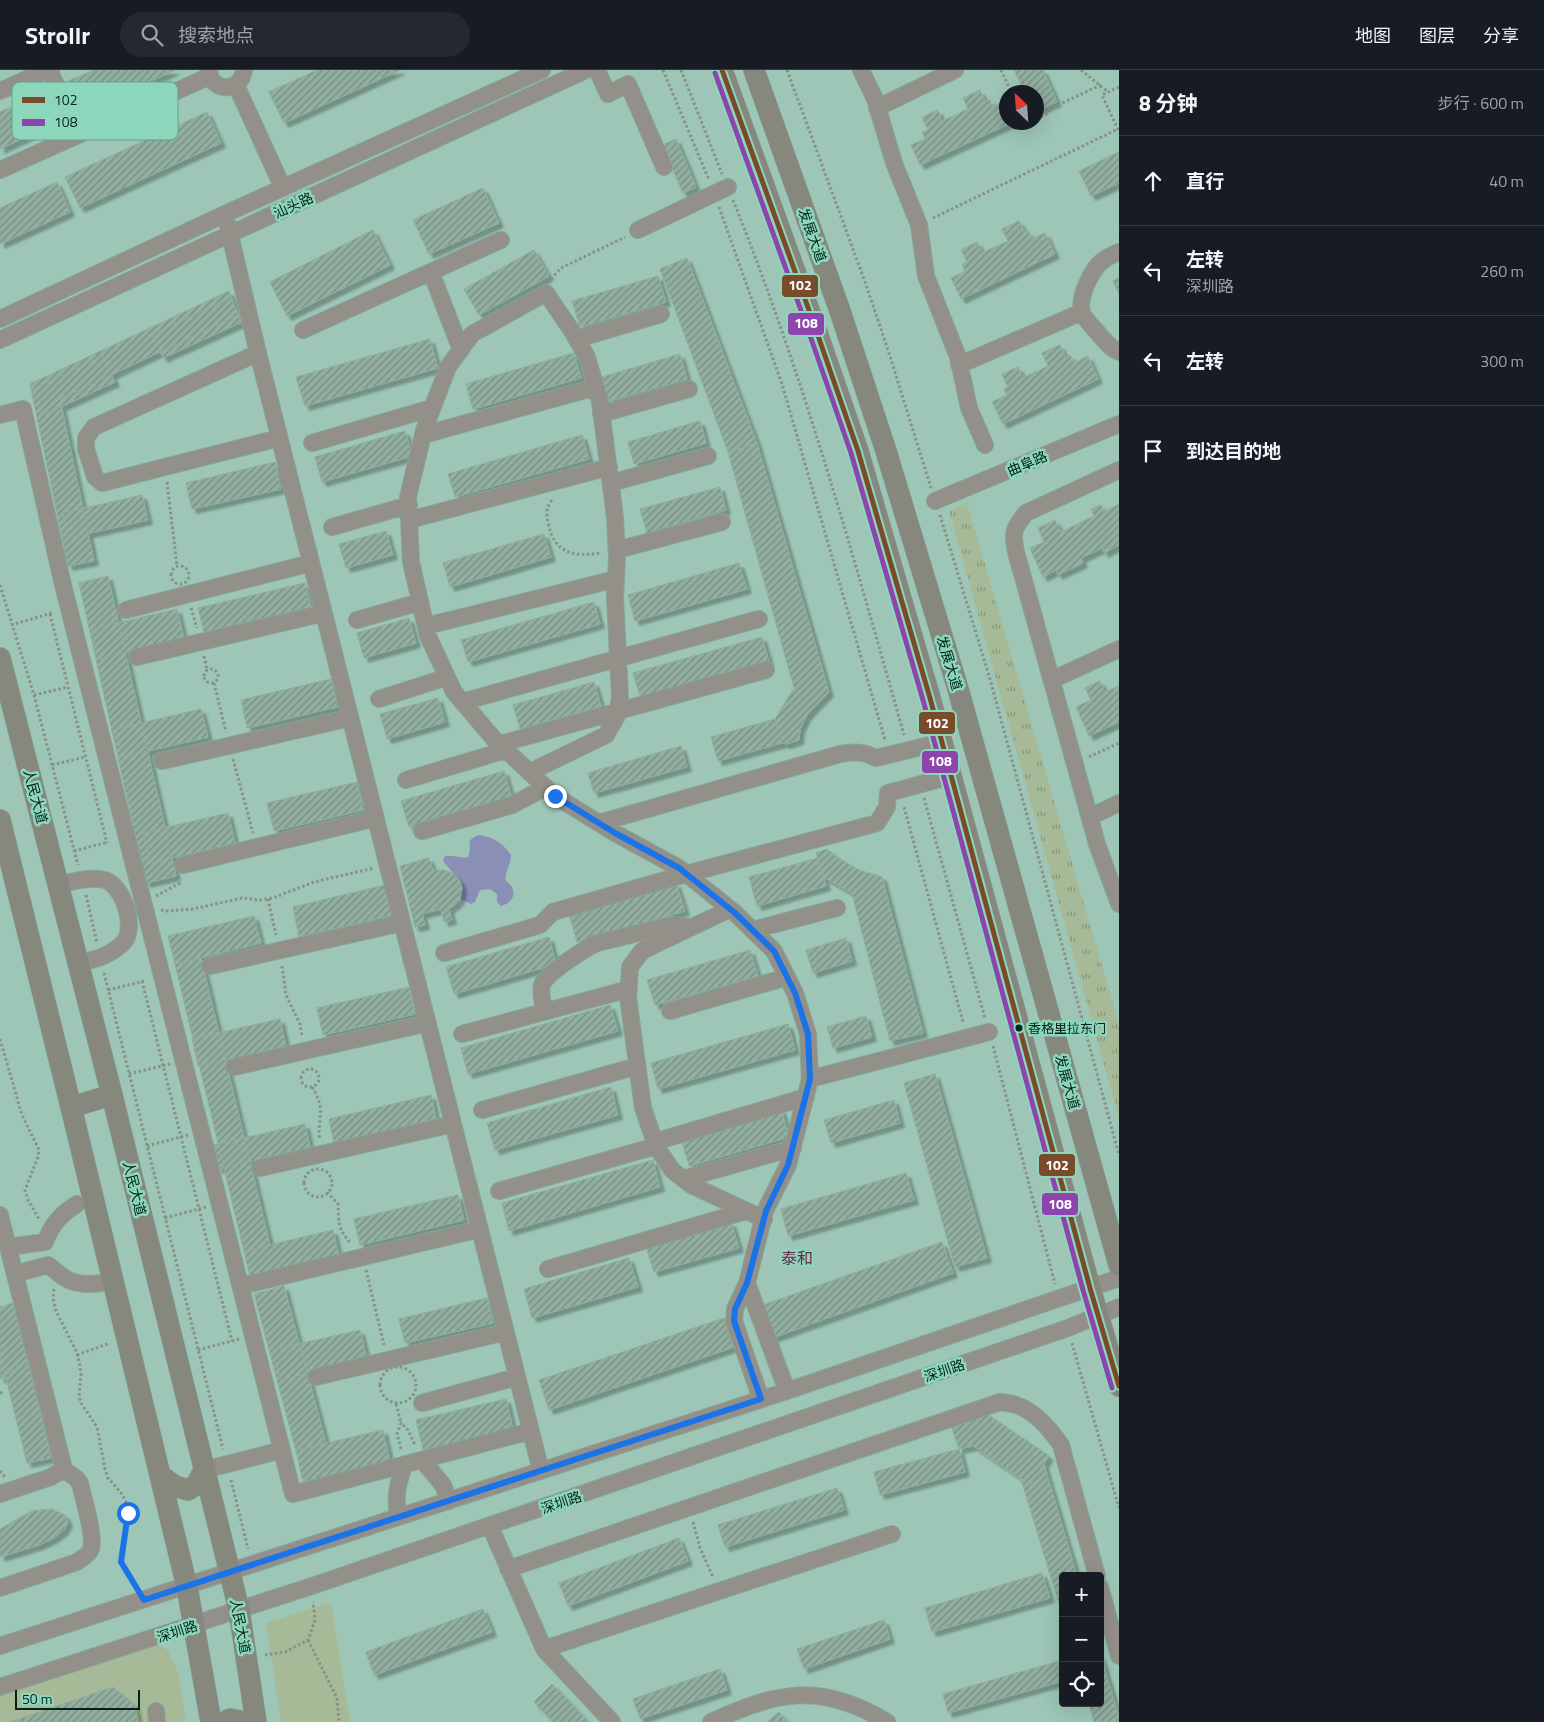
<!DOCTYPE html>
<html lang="zh">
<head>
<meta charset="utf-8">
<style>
	body { margin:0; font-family:"Titillium Web","Noto Sans SC",sans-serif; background:#242831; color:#f1f3f6 }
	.controls { position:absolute; right:15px; bottom:15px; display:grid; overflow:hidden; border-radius:5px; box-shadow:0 5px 20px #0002 }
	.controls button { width:45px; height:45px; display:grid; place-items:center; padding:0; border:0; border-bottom:1px solid #363941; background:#171b24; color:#f1f3f6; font:25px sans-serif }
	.compass { position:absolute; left:999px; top:15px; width:45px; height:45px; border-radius:50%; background:#171b24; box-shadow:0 5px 20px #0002; rotate:335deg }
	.scale { position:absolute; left:15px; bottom:12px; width:125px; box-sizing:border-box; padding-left:5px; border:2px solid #03231a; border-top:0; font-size:14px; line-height:18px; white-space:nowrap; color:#03231a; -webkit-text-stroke:4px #8cd7bc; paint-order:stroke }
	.stop { position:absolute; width:15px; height:15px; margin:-11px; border:4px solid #1a73e8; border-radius:50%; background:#fff }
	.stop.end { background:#1a73e8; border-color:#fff; box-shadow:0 1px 5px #0008 }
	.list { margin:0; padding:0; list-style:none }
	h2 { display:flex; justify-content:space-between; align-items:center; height:65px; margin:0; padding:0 20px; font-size:21px }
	h2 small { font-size:16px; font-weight:400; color:#9ea1a6 }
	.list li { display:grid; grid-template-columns:32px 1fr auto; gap:15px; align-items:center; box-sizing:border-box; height:90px; padding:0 20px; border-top:1px solid #363941 }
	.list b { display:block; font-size:19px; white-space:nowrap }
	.list p { margin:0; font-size:16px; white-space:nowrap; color:#9ea1a6 }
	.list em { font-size:16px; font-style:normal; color:#9ea1a6 }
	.icon { flex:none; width:28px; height:28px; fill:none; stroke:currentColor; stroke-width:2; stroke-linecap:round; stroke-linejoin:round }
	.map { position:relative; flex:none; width:1119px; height:1652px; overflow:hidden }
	header { display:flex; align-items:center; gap:30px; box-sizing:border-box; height:70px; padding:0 25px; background:#171b24; border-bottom:1px solid #363941 }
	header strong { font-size:24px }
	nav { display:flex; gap:28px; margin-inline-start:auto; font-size:18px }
	.search { width:350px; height:45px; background:#242831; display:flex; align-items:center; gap:12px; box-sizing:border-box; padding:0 18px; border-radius:28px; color:#9ea1a6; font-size:19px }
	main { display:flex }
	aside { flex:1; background:#171b24 }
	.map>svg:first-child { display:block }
	.grass { fill:url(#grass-tufts) }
	.green { fill:#a6ba97 }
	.water { fill:#898fb6 }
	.building { fill:url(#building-hatch); stroke:#8fac9d; filter:url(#shadow) }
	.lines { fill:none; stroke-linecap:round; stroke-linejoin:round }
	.minor-casing { stroke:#85a59a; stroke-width:18 }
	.major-casing { stroke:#85a59a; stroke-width:22 }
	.path { stroke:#889088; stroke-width:3; stroke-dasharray:2.5 2.5; stroke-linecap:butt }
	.minor { stroke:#929088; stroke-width:16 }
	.major { stroke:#86887e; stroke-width:21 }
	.bus-1-casing { stroke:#8cd7bc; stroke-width:9 }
	.bus-2-casing { stroke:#8cd7bc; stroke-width:9 }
	.bus-1 { stroke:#7a4b2a; stroke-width:5 }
	.bus-2 { stroke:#8e44ad; stroke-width:5 }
	.route { stroke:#1a73e8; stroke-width:6 }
	.bus-dot { fill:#03231a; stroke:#8cd7bc; stroke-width:2 }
	.labels { text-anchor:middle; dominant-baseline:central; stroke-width:5; stroke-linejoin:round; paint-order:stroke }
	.bus-label { font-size:13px; fill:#03231a; stroke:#8cd7bc; text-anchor:start }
	.street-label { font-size:14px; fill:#03231a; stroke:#8cd7bc }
	.quarter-label { font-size:16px; fill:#69294b; stroke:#8cd7bc }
	.key { fill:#8cd7bc; stroke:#63a18b; stroke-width:1 }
	.key-label { font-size:14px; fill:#03231a }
	.line-badge { stroke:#8cd7bc; stroke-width:2 }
	.badge-label { font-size:14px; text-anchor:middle; font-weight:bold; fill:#fff }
</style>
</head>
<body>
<header>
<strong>Strollr</strong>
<div class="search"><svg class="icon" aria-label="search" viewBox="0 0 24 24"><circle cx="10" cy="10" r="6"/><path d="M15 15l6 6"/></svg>搜索地点</div>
<nav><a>地图</a><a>图层</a><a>分享</a></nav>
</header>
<main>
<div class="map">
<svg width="1119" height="1652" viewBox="0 0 1119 1652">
	<defs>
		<pattern id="grass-tufts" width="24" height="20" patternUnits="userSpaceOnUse" patternTransform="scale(1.25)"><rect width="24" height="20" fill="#a6ba97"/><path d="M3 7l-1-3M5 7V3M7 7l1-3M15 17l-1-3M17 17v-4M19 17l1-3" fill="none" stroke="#85977a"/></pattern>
		<pattern id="building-hatch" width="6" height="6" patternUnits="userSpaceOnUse" patternTransform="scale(1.25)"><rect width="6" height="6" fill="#92afa0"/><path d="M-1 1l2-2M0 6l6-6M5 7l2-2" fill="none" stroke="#758e82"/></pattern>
		<filter id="shadow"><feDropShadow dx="4.5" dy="4.5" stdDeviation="1" flood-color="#0004"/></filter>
	</defs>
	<rect width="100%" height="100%" fill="#9dc6b7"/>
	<path class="grass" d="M967,433L1119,954V1048L949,441Z"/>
	<path class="green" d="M331,1532L350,1652H281L266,1553Z
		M155,1568L168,1581L179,1604L186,1652H0V1619Z"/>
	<path class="water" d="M478,765C493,767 502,772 511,785C511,795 504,802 506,811C518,819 515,833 501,836L497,832V824L490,819L480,820L475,832L471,834L460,829V811L443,791L445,786C453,785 461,789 468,787C471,781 469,776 470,770Z"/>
	<path class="building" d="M94,0H175L82,42L68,11Z
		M317,0H400L284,53L269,22Z
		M1014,0H1043L1057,32L1036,41V22H1025Z
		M980,20L985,32L990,30L992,37L1004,32L1006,37V52H1013L920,95L911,75L925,69L922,62L928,60L922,47L938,40L942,51L968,39L963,28Z
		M40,24L54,54L0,79V42Z
		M207,42L221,73L80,138L65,107Z
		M676,69L696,117L683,123L662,75Z
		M1119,82V113L1091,126L1079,101Z
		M57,112L70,142L0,174V138Z
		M483,118L499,153L429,184L413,150Z
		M1019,151L1025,163L1029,162L1032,169L1045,163L1055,184L961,229L951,208L965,201L962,194L967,192L961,180L977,172L982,183L1008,171L1002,159Z
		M373,160L390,195L287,246L270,212Z
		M534,180L549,206L479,245L464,219Z
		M687,188L757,373L728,382L660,199Z
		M658,206L666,232L580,257L572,231Z
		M1119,208V224L1113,211Z
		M229,221L238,245L60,329L94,491L68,496L30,314Z
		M231,228L242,252L163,288L152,264Z
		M430,269L438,298L305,336L296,307Z
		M1060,275L1066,288L1070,285L1074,293L1088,286L1098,309L1003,354L992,332L1007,325L1004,319L1008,317L1002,304L1018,297L1023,308L1048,296L1042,283Z
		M574,283L581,308L473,339L466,314Z
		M680,284L687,309L609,331L602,307Z
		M103,286L115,312L43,345L31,320Z
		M700,351L706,373L634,394L628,372Z
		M405,361L412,386L322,412L315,387Z
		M582,365L589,389L455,427L448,404Z
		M757,373L829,622L807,645L800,659L799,670L787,674L782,673L775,649L794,618L728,382Z
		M275,392L281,419L192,439L186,413Z
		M720,417L726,440L647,463L640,439Z
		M142,425L148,450L68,468L63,443Z
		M1119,434V475L1104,483L1102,478L1081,488L1083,493L1058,505L1056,500L1043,507L1030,478L1044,472L1038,458L1055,450L1061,462L1094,446L1091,439L1101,435L1104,442Z
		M386,461L393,485L346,498L339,474Z
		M544,464L551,487L450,517L443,493Z
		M739,493L747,519L635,551L628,525Z
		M108,506L176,806L146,813L79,513Z
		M305,513L311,537L204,562L198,538Z
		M594,532L600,554L468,592L461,570Z
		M177,539L184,569L98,589L91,559Z
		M409,548L416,573L364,588L357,563Z
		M762,567L769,592L641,629L633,603Z
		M331,609L337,637L247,658L241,630Z
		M1100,611L1105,622L1119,616V652L1089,666L1076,637L1091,630L1085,618Z
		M594,612L601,636L520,659L513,635Z
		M438,628L445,652L387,669L380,644Z
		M201,639L208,667L122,687L116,659Z
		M775,649L782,673L718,691L711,667Z
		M681,676L687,697L594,723L588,703Z
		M504,701L512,728L409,757L401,731Z
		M357,712L363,740L274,761L267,733Z
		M228,743L235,773L150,793L143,763Z
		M827,779L840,789L859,800L882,807L923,963L890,971L852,823L823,807L816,783Z
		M429,788L433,800H444L454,804L460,811L462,818L460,829L456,834L449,839L452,850L444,852L441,839L422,844L425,855L415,857L400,796Z
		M818,788L826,816L757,836L749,807Z
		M676,813L685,841L577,872L569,844Z
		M385,815L392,845L299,867L293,837Z
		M254,846L261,873L175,894L168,866Z
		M549,867L556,894L454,924L446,897Z
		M846,868L852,891L813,903L806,880Z
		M750,880L758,906L655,935L647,910Z
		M201,888L270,1175L244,1181L175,894Z
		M409,917L415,944L323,965L317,938Z
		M610,935L618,961L468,1004L461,978Z
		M866,946L872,967L833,978L827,957Z
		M280,949L286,976L198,996L192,969Z
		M788,954L795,980L658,1019L651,993Z
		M935,1004L987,1188L955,1197L904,1013Z
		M611,1017L618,1045L495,1080L487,1053Z
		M431,1025L436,1049L334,1073L329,1049Z
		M894,1030L900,1053L831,1073L824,1050Z
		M781,1039L789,1067L689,1096L681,1068Z
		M305,1054L310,1077L218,1099L213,1075Z
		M653,1090L660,1117L509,1161L502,1133Z
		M906,1103L914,1130L788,1166L781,1139Z
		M458,1125L464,1150L360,1175L354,1149Z
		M731,1152L739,1178L654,1202L646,1177Z
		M333,1160L339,1186L250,1207L244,1181Z
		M942,1172L953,1203L772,1268L760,1236Z
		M629,1188L638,1217L532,1248L524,1219Z
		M284,1216L326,1373L296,1381L254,1224Z
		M487,1228L493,1253L405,1273L399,1249Z
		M13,1233L51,1388L27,1393L0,1284V1237Z
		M724,1248L734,1277L549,1340L539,1310Z
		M360,1260L367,1289L280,1310L273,1280Z
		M0,1277L10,1279L17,1284L20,1290L16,1298L0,1309Z
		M506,1329L513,1359L423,1380L416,1350Z
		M984,1342L1049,1386L1030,1415L973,1376L959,1379L950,1353Z
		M383,1360L390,1391L303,1412L296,1380Z
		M959,1379L965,1402L880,1425L874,1402Z
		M1044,1394L1077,1506H1063V1547L1021,1409L1030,1415Z
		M837,1418L844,1440L725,1477L718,1455Z
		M51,1439L65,1445L68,1452L64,1460L54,1468L39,1475L0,1487V1459L32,1441Z
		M679,1468L688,1491L568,1536L559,1513Z
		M1042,1503L1050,1528L932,1562L925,1538Z
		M483,1539L492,1562L374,1605L366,1582Z
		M884,1550L890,1569L804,1599L797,1579Z
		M1100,1584L1119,1647V1652H1094L1089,1633H1100Z
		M1063,1590V1611L948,1643L943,1624Z
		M720,1599L727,1620L640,1649L633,1629Z
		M552,1614L589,1652H554L534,1632Z
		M113,1617L135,1635L138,1652H10Z
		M779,1642L787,1652H767Z"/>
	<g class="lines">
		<defs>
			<path id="minor" d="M51,0V4L80,64
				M209,0C211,23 241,23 244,0
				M597,0L608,24L628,14L664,97
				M861,0L875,29L894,93L919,155L926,206L958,287L969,338L985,375
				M236,15L283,118
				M0,21L47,0
				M877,38L955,0
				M0,100L210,6
				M225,144L258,283L541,1401
				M638,160L728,117
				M1119,182C1114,184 1109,186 1105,189C1092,197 1078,227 1082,242C1084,249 1094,258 1099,264C1105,271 1110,278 1119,282
				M431,202L461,280
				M0,249L225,144L542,0
				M303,260L501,170
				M577,269L661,244
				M0,270L586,0
				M258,283L94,357L86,368V379L95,407L102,413L279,368
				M959,295L1082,242
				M601,344L689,319
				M0,345L23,339L63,515L293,1424L531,1361
				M423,365L596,317
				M312,373L432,338
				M1119,400L1026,443C1013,459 1012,462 1016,482L1097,774L1119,834
				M611,413L708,386
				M935,431L1119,354
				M409,450L609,397
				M332,457L409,435
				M617,480L722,452
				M126,540L311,493
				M357,550L420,532
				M426,556L616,509
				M137,587L324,543
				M1052,610L1119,579
				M379,629L447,607
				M462,632L759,549
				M500,674L766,600
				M162,691L350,648
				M530,702L606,665L617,646L620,627L615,527L617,487L615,447L600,332L587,287L572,261L546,223L472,264L448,297L424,360L408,427L411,492L428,566L454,622L494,669L555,726L615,763L679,798L735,843L774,881L795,923L808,964L810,1009L788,1095L765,1141L747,1213L735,1239L734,1251L761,1329
				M406,710L506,680
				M1090,747L1119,733
				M599,753L840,684C854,682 864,681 876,688L942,672
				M422,761L512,735L546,717
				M183,795L376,748
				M59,814C73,812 90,806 105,810C124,816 137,859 123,873C110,886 95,889 78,894
				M730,839L642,881L630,897L628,927L643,1038L656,1076L672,1100L691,1115L764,1149
				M752,860L837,838
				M444,883L540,855L553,842L686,804L877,753L887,737L888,723L951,706
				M210,896L402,853
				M670,941L787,907
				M544,942C543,934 540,922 542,915C545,904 586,878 597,873L672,855L690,857
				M462,964L629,919
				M234,997L428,953
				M810,1009L989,962
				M482,1040L637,996
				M654,1072L806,1027
				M260,1098L453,1054
				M683,1109L793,1078
				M499,1121L656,1076
				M0,1145L64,1399C70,1406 74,1404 80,1413C83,1427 95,1466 91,1479C89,1485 82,1488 77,1492L0,1518
				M8,1177L45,1172C52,1154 61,1144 77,1134
				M548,1199L746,1141
				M15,1204L48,1195C54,1199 59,1205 65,1208C79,1217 98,1214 113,1211
				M747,1213L787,1321
				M241,1216L480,1159
				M316,1307L506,1262
				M422,1333L517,1307
				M422,1390L443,1415L449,1431
				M204,1400L282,1380
				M0,1424L51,1407L64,1399
				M398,1447C395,1426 397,1414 405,1394
				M490,1456L544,1579L612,1652
				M508,1499L1000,1332C1005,1333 1011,1333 1016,1335C1035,1341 1050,1359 1061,1375L1097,1506
				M1100,1517L1119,1586
				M0,1576L787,1321L1119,1208
				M544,1579L892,1464
				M0,1617L312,1516L1068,1258L1119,1237
				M156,1641L157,1652
				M711,1652C778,1621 821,1612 887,1652"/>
			<path id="major" d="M722,0L814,254L858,381L930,628L1090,1218L1119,1316
				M754,0L840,241L886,381L958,619L1119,1195
				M0,588L112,1025L230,1503L239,1540L256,1652
				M0,750L71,1037L187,1517L211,1652
				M71,1037L112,1025
				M160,1405L175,1416L188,1420L197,1414L204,1400
				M225,1652L230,1649L244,1652"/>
		</defs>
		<use href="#minor" class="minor-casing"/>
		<use href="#major" class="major-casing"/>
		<path class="path" d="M663,0L709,110
			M681,0L722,104
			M787,0L864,209L888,280L931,418
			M1001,0L1011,22
			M1081,0L1108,22
			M1119,17L1102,25L1119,62
			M1036,49L1049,43L1047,40L1101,15
			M733,130C803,304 853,485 904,665
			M719,137L782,314L885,670
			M933,148L1118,59
			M551,209L561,198L625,167
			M167,412L177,496
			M552,430C546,437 546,444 548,452C554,484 573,487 601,483
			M940,445L990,609L1119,1085
			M171 505a9 9 0 1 1 18 0a9 9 0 1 1-18 0Z
			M0,515L34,625L78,795
			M191,538L197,558
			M50,544L107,773
			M11,555L52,543
			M204,586L207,600
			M204 606a7 7 0 1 1 14 0a7 7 0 1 1-14 0Z
			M214,613L226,662
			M34,625L68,617
			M1089,687L1119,673
			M233,689L253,763
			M52,695L85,687
			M924,728L985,948
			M904,737L963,952
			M74,781L108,772
			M86,825L97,873
			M156,826L182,812
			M268,829L276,865
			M161,840L166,841L193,839L242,828L260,830L273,828L314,812L374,798
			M282,896L286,925L300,954L302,966
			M104,903L223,1379
			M142,911L232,1271
			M108,920L144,911
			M0,969L22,1045L39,1080L38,1087L25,1120L28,1130L39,1149
			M993,976L1055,1214
			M301 1008a9 9 0 1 1 18 0a9 9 0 1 1-18 0Z
			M129,1004L170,994
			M312,1017C315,1022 318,1027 319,1032C323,1043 317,1057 320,1069
			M147,1076L188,1065
			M304 1113a14 14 0 1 1 28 0a14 14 0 1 1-28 0Z
			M327,1122L338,1134C339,1154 337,1157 351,1174
			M165,1148L206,1137
			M366,1200L384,1275
			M54,1219L53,1228L56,1241L76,1281L79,1291L81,1304L79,1327L81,1333L97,1357L105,1399L108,1408L122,1424L126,1432L128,1443L121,1492L136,1517
			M1072,1273L1119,1438
			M198,1280L239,1269
			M77,1285L110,1273
			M380 1315a18 18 0 1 1 36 0a18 18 0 1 1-36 0Z
			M0,1323L3,1322
			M396,1334L401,1353
			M401,1379L397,1364L401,1353L408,1360L415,1375
			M0,1401L5,1407
			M231,1410L248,1479
			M693,1452L700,1478L713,1507
			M308,1570L337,1628L339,1652
			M265,1585L285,1582L308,1570L315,1550L313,1532"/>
		<use href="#minor" class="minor"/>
		<use href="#major" class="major"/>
		<defs>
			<path id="bus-1" d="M722,0L814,254L858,381L930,628L1090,1218L1119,1316"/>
			<path id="bus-2" d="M715,3L807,257L851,383L923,630L1083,1220L1112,1318"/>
		</defs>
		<use href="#bus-1" class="bus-1-casing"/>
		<use href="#bus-2" class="bus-2-casing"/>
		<use href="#bus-1" class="bus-1"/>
		<use href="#bus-2" class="bus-2"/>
	</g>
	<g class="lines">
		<path class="route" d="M128,1443L121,1492L144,1530L761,1329L734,1251L735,1239L747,1213L766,1141L788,1095L810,1009L808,964L795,923L774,881L735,843L679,798L615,763L555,726"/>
	</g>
	<circle class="bus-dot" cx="1019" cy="958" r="4.5"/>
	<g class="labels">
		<g class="bus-label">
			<text x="1028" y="958">香格里拉东门</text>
		</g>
		<g class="street-label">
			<text transform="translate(293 135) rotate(-25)">汕头路</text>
			<text transform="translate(813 165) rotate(70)">发展大道</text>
			<text transform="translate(1027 393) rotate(-23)">曲阜路</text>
			<text transform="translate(950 593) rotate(73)">发展大道</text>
			<text transform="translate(36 726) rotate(75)">人民大道</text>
			<text transform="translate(1068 1012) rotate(74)">发展大道</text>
			<text transform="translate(135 1118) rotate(76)">人民大道</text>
			<text transform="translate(944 1300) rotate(-19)">深圳路</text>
			<text transform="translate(561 1432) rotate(-19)">深圳路</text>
			<text transform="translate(241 1556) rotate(79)">人民大道</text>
			<text transform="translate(177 1561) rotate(-18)">深圳路</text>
		</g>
		<g class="quarter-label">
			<text x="797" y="1188">泰和</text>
		</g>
	</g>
	<rect x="12" y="12" width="166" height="58" rx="8" class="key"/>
	<rect x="22" y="27" width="23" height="6" fill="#7a4b2a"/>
	<rect x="22" y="49" width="23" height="7" fill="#8e44ad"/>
	<g class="key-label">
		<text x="54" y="35">102</text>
		<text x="54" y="57">108</text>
	</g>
	<g class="line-badge">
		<rect x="781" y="204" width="38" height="24" rx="5" fill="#7a4b2a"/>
		<rect x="787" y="242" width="38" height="24" rx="5" fill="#8e44ad"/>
		<rect x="918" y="641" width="38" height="24" rx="5" fill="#7a4b2a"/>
		<rect x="921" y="680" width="38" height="24" rx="5" fill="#8e44ad"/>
		<rect x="1038" y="1083" width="38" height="24" rx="5" fill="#7a4b2a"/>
		<rect x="1041" y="1122" width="38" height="24" rx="5" fill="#8e44ad"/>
	</g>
	<g class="badge-label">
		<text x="800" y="220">102</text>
		<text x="806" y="258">108</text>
		<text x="937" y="658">102</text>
		<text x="940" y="696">108</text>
		<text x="1057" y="1100">102</text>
		<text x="1060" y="1139">108</text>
	</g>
</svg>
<div class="controls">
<button>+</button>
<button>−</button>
<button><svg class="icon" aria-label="locate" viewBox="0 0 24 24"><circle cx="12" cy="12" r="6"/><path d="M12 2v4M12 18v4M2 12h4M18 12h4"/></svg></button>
</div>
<svg class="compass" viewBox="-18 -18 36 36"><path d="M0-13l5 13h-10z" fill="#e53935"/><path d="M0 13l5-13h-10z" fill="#9ea1a6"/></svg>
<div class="scale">50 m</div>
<div class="stop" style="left:128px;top:1443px"></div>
<div class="stop end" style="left:555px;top:726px"></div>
</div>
<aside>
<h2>8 分钟<small>步行 · 600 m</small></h2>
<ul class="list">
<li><svg class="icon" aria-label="ahead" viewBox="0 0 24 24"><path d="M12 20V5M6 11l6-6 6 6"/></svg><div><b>直行</b></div><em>40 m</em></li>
<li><svg class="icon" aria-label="left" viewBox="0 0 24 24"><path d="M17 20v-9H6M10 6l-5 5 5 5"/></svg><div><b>左转</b><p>深圳路</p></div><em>260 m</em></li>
<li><svg class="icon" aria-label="left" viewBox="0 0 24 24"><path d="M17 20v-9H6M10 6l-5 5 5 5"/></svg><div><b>左转</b></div><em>300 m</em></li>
<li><svg class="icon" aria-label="arrive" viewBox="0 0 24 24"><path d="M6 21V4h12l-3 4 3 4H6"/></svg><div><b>到达目的地</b></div></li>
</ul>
</aside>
</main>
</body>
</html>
